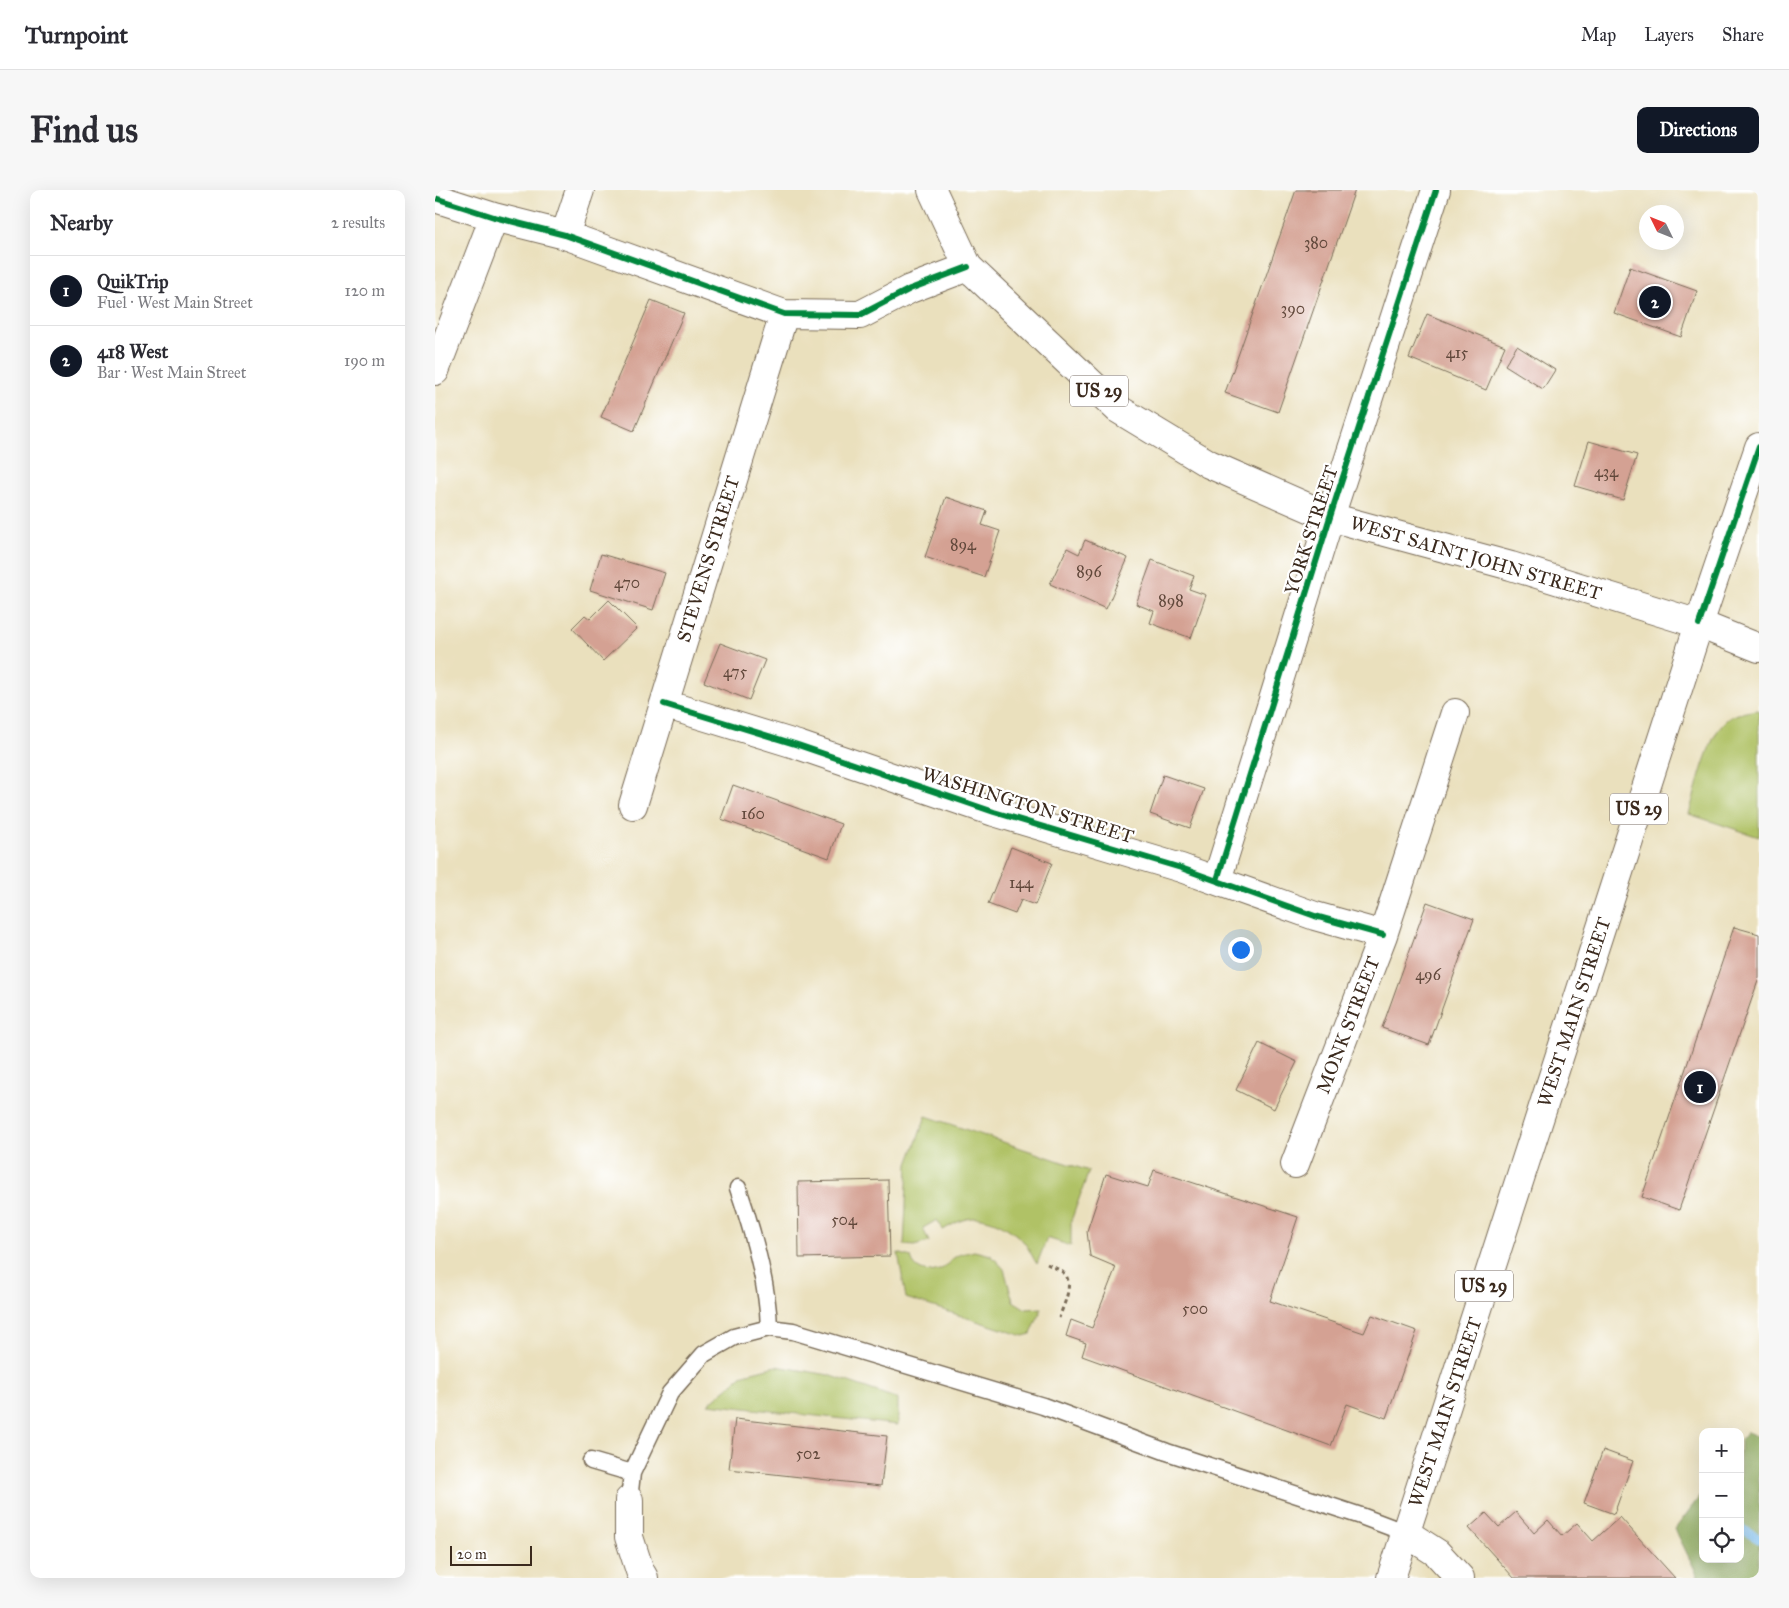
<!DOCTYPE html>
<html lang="en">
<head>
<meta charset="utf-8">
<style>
	body { margin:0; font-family:"IM FELL Great Primer",serif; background:#f7f7f7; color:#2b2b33 }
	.controls { position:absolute; right:15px; bottom:15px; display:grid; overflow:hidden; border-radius:10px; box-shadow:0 5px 20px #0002 }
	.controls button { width:45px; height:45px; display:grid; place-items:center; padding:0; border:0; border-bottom:1px solid #e1e1e2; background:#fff; color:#2b2b33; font:25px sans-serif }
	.compass { position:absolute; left:1204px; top:15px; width:45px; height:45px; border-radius:50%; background:#fff; box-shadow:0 5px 20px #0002; rotate:313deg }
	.scale { position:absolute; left:15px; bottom:12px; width:82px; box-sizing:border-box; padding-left:5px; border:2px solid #3b2a1e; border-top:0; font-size:14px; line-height:18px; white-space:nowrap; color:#3b2a1e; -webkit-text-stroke:4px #fff; paint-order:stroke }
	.you { position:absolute; left:805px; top:759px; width:18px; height:18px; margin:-12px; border:4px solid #fff; border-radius:50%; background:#1a73e8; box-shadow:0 0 0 8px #1a73e833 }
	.badge { display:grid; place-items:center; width:32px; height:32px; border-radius:50%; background:#111827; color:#fff; font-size:16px; font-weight:700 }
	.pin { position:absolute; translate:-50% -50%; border:2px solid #fff; box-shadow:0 1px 5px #0006 }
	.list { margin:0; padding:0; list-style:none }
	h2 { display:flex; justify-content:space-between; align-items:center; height:65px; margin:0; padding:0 20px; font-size:21px }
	h2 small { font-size:16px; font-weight:400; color:#7c7c81 }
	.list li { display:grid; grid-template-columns:32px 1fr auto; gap:15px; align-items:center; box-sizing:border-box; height:70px; padding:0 20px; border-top:1px solid #e1e1e2 }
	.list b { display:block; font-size:19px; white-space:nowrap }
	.list p { margin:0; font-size:16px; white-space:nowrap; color:#7c7c81 }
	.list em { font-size:16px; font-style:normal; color:#7c7c81 }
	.icon { flex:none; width:28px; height:28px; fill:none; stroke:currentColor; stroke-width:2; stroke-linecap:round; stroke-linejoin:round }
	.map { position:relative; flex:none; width:1324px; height:1388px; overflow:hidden; border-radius:10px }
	header { display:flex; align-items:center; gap:30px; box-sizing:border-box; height:70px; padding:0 25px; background:#fff; border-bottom:1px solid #e1e1e2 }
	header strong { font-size:24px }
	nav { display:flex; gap:28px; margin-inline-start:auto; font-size:18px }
	.intro { display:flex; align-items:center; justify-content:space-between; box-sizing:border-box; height:120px; padding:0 30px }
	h1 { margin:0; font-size:35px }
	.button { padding:12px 22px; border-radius:10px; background:#111827; color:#fff; font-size:18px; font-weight:700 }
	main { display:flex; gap:30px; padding:0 30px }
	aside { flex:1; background:#fff; border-radius:10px; box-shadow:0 5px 20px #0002 }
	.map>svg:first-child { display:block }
	.green { fill:#b0c266; stroke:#767642 }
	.forest { fill:#8ca85b; stroke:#64693c }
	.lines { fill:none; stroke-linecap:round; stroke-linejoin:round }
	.stream { stroke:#78bcee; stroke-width:9 }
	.building { fill:#d4a193 }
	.service-casing { stroke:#786a56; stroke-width:19 }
	.minor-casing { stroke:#786a56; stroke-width:30 }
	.tertiary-casing { stroke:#786a56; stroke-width:30 }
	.secondary-casing { stroke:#786a56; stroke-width:30 }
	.primary-casing { stroke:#786a56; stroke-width:30 }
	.path { stroke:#786a56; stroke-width:3; stroke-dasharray:4 4; stroke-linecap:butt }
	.service { stroke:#fff; stroke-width:16 }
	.minor { stroke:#fff; stroke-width:28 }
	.tertiary { stroke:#fff; stroke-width:28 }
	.secondary { stroke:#fff; stroke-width:28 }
	.primary { stroke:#fff; stroke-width:28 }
	.cycleway-casing { stroke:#fff; stroke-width:9 }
	.cycleway { stroke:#00873e; stroke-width:6 }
	.labels { text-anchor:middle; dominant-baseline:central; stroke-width:4.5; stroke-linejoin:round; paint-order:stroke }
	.number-label { font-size:16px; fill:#61483b }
	.shield { fill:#fff; stroke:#766a62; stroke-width:1 }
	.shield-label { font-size:18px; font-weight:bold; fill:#3b2a1e }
	.street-label { font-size:19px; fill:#3b2a1e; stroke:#fff }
</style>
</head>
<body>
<header>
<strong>Turnpoint</strong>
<nav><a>Map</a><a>Layers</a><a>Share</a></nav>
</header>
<div class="intro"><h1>Find us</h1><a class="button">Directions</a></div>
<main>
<aside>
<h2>Nearby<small>2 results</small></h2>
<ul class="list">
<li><span class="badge">1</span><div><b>QuikTrip</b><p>Fuel · West Main Street</p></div><em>120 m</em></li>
<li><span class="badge">2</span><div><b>418 West</b><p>Bar · West Main Street</p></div><em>190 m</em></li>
</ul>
</aside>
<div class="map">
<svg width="1324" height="1388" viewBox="0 0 1324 1388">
	<rect width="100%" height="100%" fill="#fff"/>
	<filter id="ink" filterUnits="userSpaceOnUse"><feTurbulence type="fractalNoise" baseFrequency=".02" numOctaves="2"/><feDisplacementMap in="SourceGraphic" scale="10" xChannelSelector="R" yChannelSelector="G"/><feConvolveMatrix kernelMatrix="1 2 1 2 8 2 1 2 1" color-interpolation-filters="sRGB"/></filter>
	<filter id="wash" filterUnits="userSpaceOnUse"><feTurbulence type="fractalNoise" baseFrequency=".0096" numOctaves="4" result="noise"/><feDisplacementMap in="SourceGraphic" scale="20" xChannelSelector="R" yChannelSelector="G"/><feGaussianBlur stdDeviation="1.12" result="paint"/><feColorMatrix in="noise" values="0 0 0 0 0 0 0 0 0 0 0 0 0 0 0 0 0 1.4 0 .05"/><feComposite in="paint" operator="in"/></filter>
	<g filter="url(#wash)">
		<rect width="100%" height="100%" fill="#eae0bd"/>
		<path class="green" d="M1324,520V647L1254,624C1261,601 1274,540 1294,528C1302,523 1315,521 1324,520Z
			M491,926L654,981L636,1031V1056L612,1048L602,1074C597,1067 594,1058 588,1051C575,1038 555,1026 537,1028C526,1029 517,1035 508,1040L502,1030L488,1038L494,1052L479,1056L469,1055L473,974Z
			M539,1061L556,1065L569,1079L578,1111L591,1119L607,1118L596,1144L588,1146L471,1108L463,1063L476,1067C479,1082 496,1085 508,1078C513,1075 515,1070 520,1067C525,1063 533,1063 539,1061Z
			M341,1176L394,1185L463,1209V1235L273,1214L309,1184Z"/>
		<path class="forest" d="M1312,1242L1324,1247V1388H1264L1240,1339L1268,1302V1369H1305V1251Z"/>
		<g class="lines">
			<path class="stream" d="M1305,1338L1324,1349"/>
		</g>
		<g id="blocks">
			<path class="building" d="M861,0H920L843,222L790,203Z
				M1195,77L1262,101L1246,147L1179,123Z
				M216,110L249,123L199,241L166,227Z
				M992,124L1070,156L1051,200L974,168Z
				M1082,156L1120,180L1108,199L1070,175Z
				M1154,251L1202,265L1188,310L1140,296Z
				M511,307L552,321L547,335L565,341L549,387L490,367Z
				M650,350L693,368L671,419L615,394L632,358L644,364Z
				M166,364L230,383L218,420L155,400Z
				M717,370L759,386L754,399L771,405L756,448L715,433L719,421L701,414Z
				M174,410L202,438L168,471L137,438L150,425L155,429Z
				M285,453L330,470L314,510L269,492Z
				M728,585L769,599L755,638L715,624Z
				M298,595L406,634L394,668L286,629Z
				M576,657L617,673L600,715L586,710L580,724L553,714Z
				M992,712L1039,729L994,855L947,838Z
				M1299,737L1324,744V788L1244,1020L1207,1007Z
				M824,853L862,872L839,919L801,900Z
				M719,980L863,1027L835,1111L929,1143L937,1125L982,1141L951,1228L912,1214L896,1256L647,1166L651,1153L631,1146L636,1130L657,1138L681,1077L655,1066L652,1041L671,984L713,997Z
				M453,990L455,1066L364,1068L363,992Z
				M300,1229L452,1246L446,1296L294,1279Z
				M1168,1260L1198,1271L1179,1324L1149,1313Z
				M1081,1322L1099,1343L1113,1330L1127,1346L1142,1333L1158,1351L1185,1327L1240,1388H1079L1034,1338L1051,1323L1064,1337Z"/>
		</g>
	</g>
	<g filter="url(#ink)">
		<use href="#blocks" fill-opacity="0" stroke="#786a56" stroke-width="1"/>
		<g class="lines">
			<defs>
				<path id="service" d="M303,998C317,1039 333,1094 334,1138
					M156,1271L197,1283
					M194,1310L197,1283L235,1203L269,1164L299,1147L334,1138L358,1141L608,1216L732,1262L926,1326L971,1343"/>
				<path id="minor" d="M0,8L59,27L130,45L349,124L425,125L475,99L533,77
					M130,45L145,0
					M0,181L59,27
					M229,514L363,555L559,622L746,678L880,726L948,745
					M198,615L349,124
					M782,690L895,327L1001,0
					M860,974L948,745L1020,523
					M194,1310V1347L205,1381L209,1388
					M971,1343L1002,1363L1025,1388"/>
				<path id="tertiary" d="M1264,434L1324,257"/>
				<path id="secondary" d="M1264,434L1324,458"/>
				<path id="primary" d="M497,0L533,77L683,219L774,274L895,327L1076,376L1264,434L956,1388"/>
			</defs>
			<use href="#service" class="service-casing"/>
			<use href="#minor" class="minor-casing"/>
			<use href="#tertiary" class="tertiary-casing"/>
			<use href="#secondary" class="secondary-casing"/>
			<use href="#primary" class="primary-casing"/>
			<path class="path" d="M612,1074C618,1077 626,1080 630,1084C639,1096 628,1116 624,1128"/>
			<use href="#service" class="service"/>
			<use href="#minor" class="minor"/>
			<use href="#tertiary" class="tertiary"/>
			<use href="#secondary" class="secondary"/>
			<use href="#primary" class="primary"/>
			<defs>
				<path id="cycleway" d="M0,8L59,27L130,45L349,124L425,125L475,99L533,77
					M1264,434L1324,257
					M229,514L363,555L559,622L746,678L880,726L948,745
					M782,690L895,327L1001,0"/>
			</defs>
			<use href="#cycleway" class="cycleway-casing"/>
			<use href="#cycleway" class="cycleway"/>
		</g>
	</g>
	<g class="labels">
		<g class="number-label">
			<text x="881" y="52">380</text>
			<text x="858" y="118">390</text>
			<text x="1022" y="162">415</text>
			<text x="1171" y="281">434</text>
			<text x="528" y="354">894</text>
			<text x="654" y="381">896</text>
			<text x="192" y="392">470</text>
			<text x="736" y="410">898</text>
			<text x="300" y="481">475</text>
			<text x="318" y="623">160</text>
			<text x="586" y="692">144</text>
			<text x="993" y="784">496</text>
			<text x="409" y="1029">504</text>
			<text x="760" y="1118">500</text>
			<text x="373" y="1263">502</text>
		</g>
		<g class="shield">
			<rect x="635" y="185.5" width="58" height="31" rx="4"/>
			<rect x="1175" y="603.5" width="58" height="31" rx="4"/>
			<rect x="1020" y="1080.5" width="58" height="31" rx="4"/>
		</g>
		<g class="shield-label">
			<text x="664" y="201">US 29</text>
			<text x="1204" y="619">US 29</text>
			<text x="1049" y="1096">US 29</text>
		</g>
		<g class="street-label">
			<text transform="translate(876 340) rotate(-72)">YORK STREET</text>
			<text transform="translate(1041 368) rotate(16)">WEST SAINT JOHN STREET</text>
			<text transform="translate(273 369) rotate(-73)">STEVENS STREET</text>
			<text transform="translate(593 615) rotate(17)">WASHINGTON STREET</text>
			<text transform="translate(1139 822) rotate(-72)">WEST MAIN STREET</text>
			<text transform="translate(913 835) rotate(-69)">MONK STREET</text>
			<text transform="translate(1010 1222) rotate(-72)">WEST MAIN STREET</text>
		</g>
	</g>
</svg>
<div class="controls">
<button>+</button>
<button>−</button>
<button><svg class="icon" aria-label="locate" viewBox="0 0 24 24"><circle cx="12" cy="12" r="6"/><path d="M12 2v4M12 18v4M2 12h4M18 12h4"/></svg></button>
</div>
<svg class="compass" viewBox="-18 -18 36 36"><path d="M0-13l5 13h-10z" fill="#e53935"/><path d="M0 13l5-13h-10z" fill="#7c7c81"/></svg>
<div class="scale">20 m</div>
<div class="you"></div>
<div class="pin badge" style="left:1265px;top:897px">1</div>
<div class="pin badge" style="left:1220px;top:112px">2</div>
</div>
</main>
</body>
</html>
